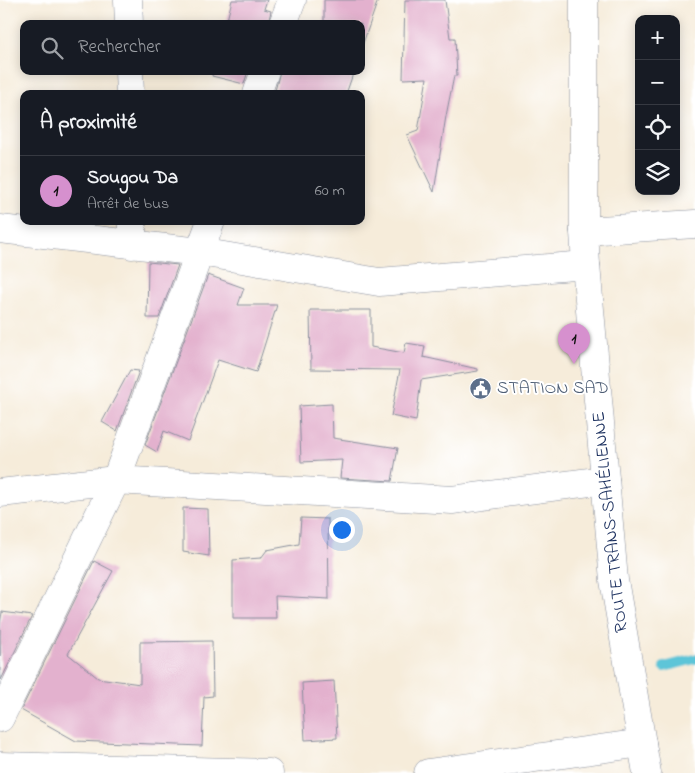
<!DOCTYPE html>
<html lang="fr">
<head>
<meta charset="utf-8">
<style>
	body { margin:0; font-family:"Indie Flower",sans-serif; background:#20242c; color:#f1f3f6 }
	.controls { position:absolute; right:15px; top:15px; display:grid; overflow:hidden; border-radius:10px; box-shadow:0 2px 12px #0003 }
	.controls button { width:45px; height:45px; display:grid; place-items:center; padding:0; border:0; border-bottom:1px solid #363941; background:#171b24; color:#f1f3f6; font:25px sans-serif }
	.you { position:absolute; left:341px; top:529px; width:18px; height:18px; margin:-12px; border:4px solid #fff; border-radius:50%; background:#1a73e8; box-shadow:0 0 0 8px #1a73e833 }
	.badge { display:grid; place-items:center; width:32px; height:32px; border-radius:50%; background:#d690ce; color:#111; font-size:16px; font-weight:700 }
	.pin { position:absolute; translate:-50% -41px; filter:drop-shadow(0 1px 2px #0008) }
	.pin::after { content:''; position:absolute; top:26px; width:18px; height:15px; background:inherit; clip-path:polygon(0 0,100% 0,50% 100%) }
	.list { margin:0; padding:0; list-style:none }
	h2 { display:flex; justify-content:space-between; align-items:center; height:65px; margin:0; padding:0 20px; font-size:21px }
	h2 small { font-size:16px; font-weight:400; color:#9ea1a6 }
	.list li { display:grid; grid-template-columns:32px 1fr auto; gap:15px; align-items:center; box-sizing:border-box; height:70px; padding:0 20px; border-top:1px solid #363941 }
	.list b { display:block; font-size:19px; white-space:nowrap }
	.list p { margin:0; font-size:16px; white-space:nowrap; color:#9ea1a6 }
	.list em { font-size:16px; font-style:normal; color:#9ea1a6 }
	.icon { flex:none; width:28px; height:28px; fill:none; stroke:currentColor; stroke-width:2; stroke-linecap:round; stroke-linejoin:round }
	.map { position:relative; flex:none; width:695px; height:773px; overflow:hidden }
	.search { position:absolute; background:#171b24; box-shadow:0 2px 12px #0003; left:20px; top:20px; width:345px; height:55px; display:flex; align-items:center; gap:12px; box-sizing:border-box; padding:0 18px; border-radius:10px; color:#9ea1a6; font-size:19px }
	.panel { position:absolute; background:#171b24; box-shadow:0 2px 12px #0003; left:20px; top:90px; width:345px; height:135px; border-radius:10px }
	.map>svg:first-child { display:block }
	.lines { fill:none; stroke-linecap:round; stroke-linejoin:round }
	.stream { stroke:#5dc5d8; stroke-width:10 }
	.building { fill:#e3b1ce }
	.minor-casing { stroke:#888e9c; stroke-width:29 }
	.highway-casing { stroke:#888e9c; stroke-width:29 }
	.minor { stroke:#fff; stroke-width:28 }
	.highway { stroke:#fff; stroke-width:28 }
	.labels { text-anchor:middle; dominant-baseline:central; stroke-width:4; stroke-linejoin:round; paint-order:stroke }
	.service-label { font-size:18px; fill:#4e5e75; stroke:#fff; text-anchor:start }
	.street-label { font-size:18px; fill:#1b2f5e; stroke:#fff }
</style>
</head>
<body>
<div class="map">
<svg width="695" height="773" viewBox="0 0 695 773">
	<rect width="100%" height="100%" fill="#fff"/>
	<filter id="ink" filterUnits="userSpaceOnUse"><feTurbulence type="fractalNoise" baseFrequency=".02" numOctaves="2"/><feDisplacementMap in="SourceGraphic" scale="10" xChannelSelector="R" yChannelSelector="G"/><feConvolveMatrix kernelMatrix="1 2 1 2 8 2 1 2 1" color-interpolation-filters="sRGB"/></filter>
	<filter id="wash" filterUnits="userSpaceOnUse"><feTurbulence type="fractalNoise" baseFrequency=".0096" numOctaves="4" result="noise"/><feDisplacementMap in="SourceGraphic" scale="20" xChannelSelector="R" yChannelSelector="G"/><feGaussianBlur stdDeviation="1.12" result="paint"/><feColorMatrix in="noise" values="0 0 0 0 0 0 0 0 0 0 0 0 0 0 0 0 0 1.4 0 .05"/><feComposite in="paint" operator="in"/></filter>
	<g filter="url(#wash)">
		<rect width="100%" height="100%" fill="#f6ecda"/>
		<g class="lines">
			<path class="stream" d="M664,667L695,659"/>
		</g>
		<g id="blocks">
			<path class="building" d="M232,0H267L264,9L271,11L268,24H226Z
				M324,0H378L361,49V24H324Z
				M405,0H445L450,38H455L457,76H454L446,116L434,192L407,135L418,131L427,78L403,79Z
				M213,71H248L244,84L212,76Z
				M280,71H354L346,94H285L275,91Z
				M148,262L178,265L159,318H147Z
				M208,275L244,288L238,305H277L256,372L218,360L188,441L164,431L157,452L145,445Z
				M310,310H371V347L404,353L406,343L425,346L423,357L478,369V371L421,380L416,421L391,416L400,370L311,369Z
				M130,370L139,371L117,431L102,422Z
				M332,404L333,438L398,448L392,481L340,478L342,460L301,462L299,406Z
				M183,508L208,509L209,556L183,552Z
				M301,518L328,519L329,599L275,596L276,618H233V560L261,558L267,550L299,544Z
				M94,561L113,571L68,654L98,678L140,684V642L212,641L213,696L204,697L202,746L76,741L21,710Z
				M2,612L32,616L1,680L0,625Z
				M334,681L337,738L305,740L302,683Z"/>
		</g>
	</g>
	<g filter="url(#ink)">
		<use href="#blocks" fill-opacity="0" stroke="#888e9c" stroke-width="1"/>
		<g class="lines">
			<defs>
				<path id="minor" d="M128,0L129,24
					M283,24L292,0
					M129,71L130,94
					M257,94L265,71
					M132,221V245
					M0,229L200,252L379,282L586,265
					M584,231L695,224
					M0,493L116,480L452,500L605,480
					M0,718L116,480L211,221
					M0,766L269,773
					M428,773L642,743"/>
				<path id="highway" d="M584,0V231L586,265L614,580L647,773"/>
			</defs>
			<use href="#minor" class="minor-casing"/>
			<use href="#highway" class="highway-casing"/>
			<use href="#minor" class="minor"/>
			<use href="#highway" class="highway"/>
		</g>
	</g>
	<defs>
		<symbol id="civic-disc" viewBox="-11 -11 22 22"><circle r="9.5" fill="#5c6f8a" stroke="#fff"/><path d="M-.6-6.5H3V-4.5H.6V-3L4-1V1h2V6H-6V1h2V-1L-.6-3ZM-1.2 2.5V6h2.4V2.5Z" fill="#fff"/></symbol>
	</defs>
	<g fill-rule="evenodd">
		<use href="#civic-disc" x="468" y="376" width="25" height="25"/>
	</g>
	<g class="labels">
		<g class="service-label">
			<text x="497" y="389">STATION SAD</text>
		</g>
		<g class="street-label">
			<text transform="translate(611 522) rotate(-96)">ROUTE TRANS-SAHÉLIENNE</text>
		</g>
	</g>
</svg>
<div class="controls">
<button>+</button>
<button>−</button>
<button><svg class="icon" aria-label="locate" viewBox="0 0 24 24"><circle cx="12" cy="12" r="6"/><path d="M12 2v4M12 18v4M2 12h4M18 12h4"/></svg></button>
<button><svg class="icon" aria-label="layers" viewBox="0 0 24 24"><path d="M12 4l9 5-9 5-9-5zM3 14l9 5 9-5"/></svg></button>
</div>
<div class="you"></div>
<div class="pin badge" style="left:574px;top:364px">1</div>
<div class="search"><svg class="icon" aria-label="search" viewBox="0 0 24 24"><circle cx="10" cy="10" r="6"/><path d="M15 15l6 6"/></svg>Rechercher</div>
<section class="panel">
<h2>À proximité<small></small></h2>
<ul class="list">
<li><span class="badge">1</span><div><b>Sougou Da</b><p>Arrêt de bus</p></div><em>60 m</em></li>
</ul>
</section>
</div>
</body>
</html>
